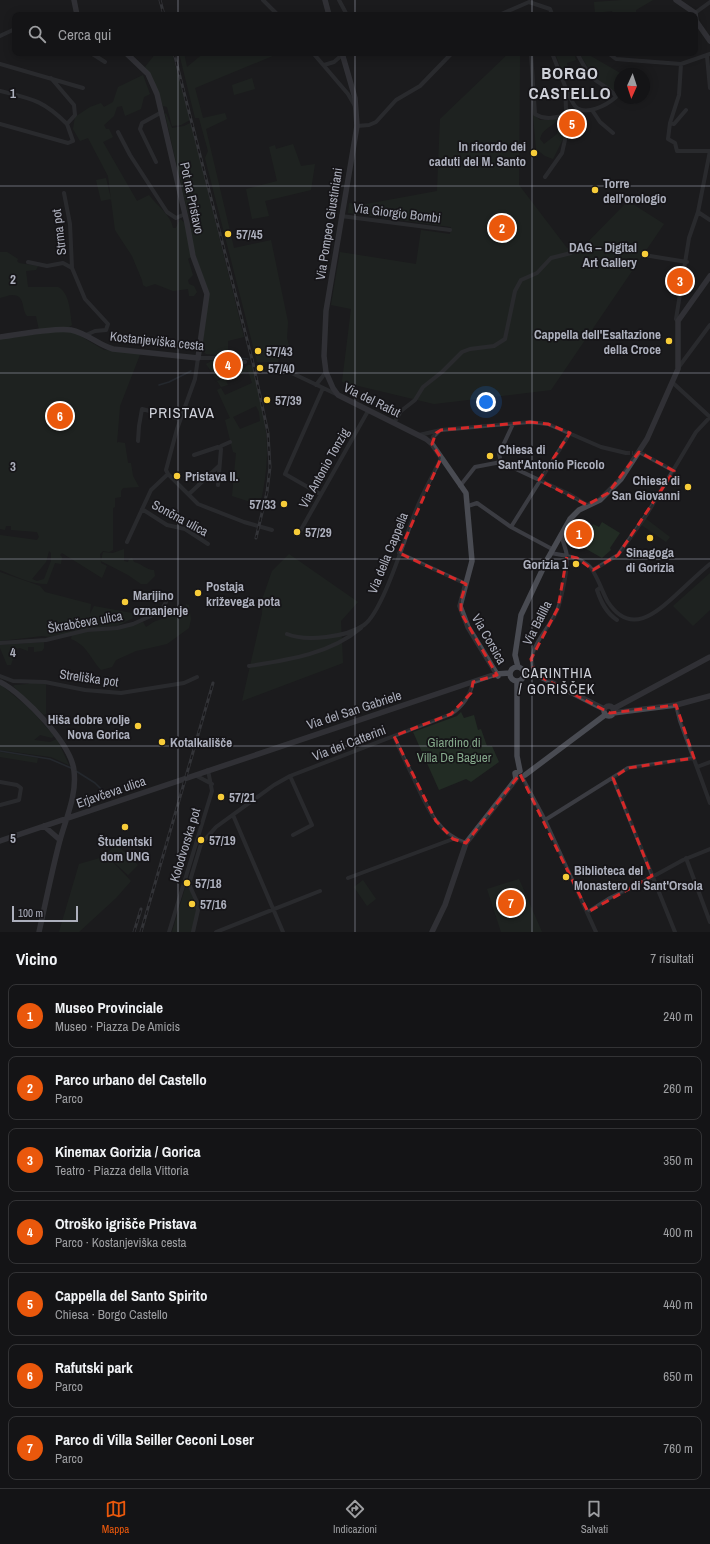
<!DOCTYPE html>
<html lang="it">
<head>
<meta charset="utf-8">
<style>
	body { margin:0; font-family:"Archivo Narrow",sans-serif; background:#1d1d1f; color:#f1f3f6 }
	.compass { position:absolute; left:614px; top:68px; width:36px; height:36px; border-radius:50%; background:#141416; box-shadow:0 2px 10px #0003; rotate:183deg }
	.scale { position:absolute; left:12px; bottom:10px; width:66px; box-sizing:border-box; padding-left:4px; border:2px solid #adb0bd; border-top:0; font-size:11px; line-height:14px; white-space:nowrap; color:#adb0bd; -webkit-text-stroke:3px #161518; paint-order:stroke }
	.you { position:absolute; left:486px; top:402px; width:14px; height:14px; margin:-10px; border:3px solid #fff; border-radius:50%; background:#1a73e8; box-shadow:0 0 0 6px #1a73e833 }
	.badge { display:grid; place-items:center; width:26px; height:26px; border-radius:50%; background:#ea580c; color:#fff; font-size:13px; font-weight:700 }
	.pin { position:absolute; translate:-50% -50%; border:2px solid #fff; box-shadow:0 1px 4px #0006 }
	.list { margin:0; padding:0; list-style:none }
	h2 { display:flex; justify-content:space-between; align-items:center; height:52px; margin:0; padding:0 16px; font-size:17px }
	h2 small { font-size:13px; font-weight:400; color:#9d9ea1 }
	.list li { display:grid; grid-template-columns:26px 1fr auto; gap:12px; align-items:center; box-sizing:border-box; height:64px; margin:0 8px 8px; padding:0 8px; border:1px solid #333335; border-radius:8px }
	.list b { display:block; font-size:15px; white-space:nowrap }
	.list p { margin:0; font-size:13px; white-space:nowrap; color:#9d9ea1 }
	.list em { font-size:13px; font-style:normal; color:#9d9ea1 }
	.icon { flex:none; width:22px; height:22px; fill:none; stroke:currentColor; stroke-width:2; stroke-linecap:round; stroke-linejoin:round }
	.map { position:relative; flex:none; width:710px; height:932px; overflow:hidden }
	.search { position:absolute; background:#141416; box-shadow:0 2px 10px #0003; left:12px; right:12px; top:12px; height:44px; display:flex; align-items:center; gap:10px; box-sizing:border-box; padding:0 14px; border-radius:8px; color:#9d9ea1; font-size:15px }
	.sheet { height:556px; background:#141416 }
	nav { display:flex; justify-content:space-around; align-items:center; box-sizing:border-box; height:56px; border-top:1px solid #333335; background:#141416; font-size:11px; color:#9d9ea1 }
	nav a { display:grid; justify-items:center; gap:2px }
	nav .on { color:#ea580c }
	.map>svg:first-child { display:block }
	.green { fill:#222c24; fill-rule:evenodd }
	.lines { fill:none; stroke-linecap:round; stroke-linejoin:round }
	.stream { stroke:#303842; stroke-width:1.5 }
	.street-tunnel { stroke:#38393d; stroke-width:4; stroke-dasharray:4 2; stroke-linecap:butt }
	.street { stroke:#3b3c42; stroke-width:4 }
	.secondary { stroke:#494b52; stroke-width:5.5 }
	.rail-casing { stroke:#4e5057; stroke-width:3 }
	.rail { stroke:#161518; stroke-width:1.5; stroke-dasharray:4.5; stroke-linecap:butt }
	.marked { fill:none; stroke:#d62828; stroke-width:3; stroke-dasharray:8 5; stroke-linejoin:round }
	.grid { fill:none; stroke:#adb0bd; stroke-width:1; stroke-opacity:0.55 }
	.poi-dot { fill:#f7cc39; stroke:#161518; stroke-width:1.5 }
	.labels { text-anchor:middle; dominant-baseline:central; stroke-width:3.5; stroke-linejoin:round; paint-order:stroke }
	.poi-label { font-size:13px; font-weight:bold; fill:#adb0bd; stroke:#161518; text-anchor:start }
	.street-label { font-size:13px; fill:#adb0bd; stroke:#161518 }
	.park-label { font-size:13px; fill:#84a88a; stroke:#161518 }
	.neighbourhood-label { font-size:14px; letter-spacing:1px; fill:#ced0d8; stroke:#161518 }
	.quarter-label { font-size:15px; letter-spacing:1px; fill:#ced0d8; stroke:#161518 }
	.district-label { font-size:17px; font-weight:bold; letter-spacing:1px; fill:#ced0d8; stroke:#161518 }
	.grid-label { font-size:13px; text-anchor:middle; font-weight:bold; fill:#adb0bd; stroke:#161518; stroke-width:3.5; stroke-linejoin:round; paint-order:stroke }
</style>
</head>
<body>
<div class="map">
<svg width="710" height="932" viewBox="0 0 710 932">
	<rect width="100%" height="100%" fill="#1b1b1d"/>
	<path class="green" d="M622,0H653L636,10V15H614L612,11L595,13L594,2Z
		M156,53H172L190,120L181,125L172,126L167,107L163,106L152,76L145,67Z
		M179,53H184L187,67L204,53H273L275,55L195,88L203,118L225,113L227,119L206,129L234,248L271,240L288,322L287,338L291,353L280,354L278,362H257L205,158L208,151L199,118H195Z
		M509,53H520L519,185L567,248L581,249L628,201L664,224L551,390L434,404L342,382L351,309L331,305L340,252L416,264L421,230L450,234L451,227L348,213L349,203L361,205L437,191L440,119Z
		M555,53L574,54L576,60L567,63L569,71L563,73Z
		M579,53H590L589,55L622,74H620V91C601,91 588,67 579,53Z
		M143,75L150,94L144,97L141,109L125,116L122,106L117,107L114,116L104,125L106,129H109L113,137L103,142L137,201L149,195C157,206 171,215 173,228H176L180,219L185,223L191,257L188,259L193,275L188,280L189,284L194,286L197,292L194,296H189L188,289L173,291L155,284L146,287L143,285L142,280L132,256L115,230L108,176L88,138L80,141L73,129L75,117L90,107L101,103L104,107L113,102L118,87Z
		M252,78L255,89L234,95L232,85Z
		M166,113L172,128L184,126L190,123L192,128L244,337L228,341V356L206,354L202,350L209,293L193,248L190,219L187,210L165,114Z
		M533,114L540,120L558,119C553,127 542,128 540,139L544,144L557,134L561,118L564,119L563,139L553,159L545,156L536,149Z
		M293,144L301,166L315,164L311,190L265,201L269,216L252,219L246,189L277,181L269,147L275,145L276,149Z
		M106,178L111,199L101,201L96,180Z
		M0,252H7L18,259L17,261L19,263L38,266L36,270L26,271L28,287H58C70,293 70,313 72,325L69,327L39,330L36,316H27C21,309 26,295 12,295C8,295 5,297 0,298Z
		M70,330L104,350L141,352L120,406L117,443L118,442L125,443L128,463H131L133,476L139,487L123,488L121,491V497L115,498V507L113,508V550L109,552L103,551L100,554L101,563L107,566L102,578L62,553L60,555L62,557L61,564L55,563L47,584C30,584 15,576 0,570V535L37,540L39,537L37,532L11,530V526H6L5,530L0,529V339ZM49,551L51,553V561L44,579L37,581L32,579L46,562Z
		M215,359L225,374L217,380L206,364Z
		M248,365H252C266,418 273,450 260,505L232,496L236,453L233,452L225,420L230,418L217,390L221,388L225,395L252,383L248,371L226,381L228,385L221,387L217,381L239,372ZM256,406L259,412L260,421L240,429L233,417Z
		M645,518L670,537L666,542L640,524Z
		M602,522L620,533L610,548L611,550L602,558L581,546L593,524L599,527Z
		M124,549V561L128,562L129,559L132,558L134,562C141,563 146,570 154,570L155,576L147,584H141L128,575L101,561L103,552L113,553Z
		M289,554L358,602L341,621L343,663L242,701L262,614L263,597L272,571Z
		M0,572L40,586L45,592L91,604L90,614L94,606L132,613L133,618L117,626L88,628L50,637L42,636L0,641Z
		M710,573V610L693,626L673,606Z
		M186,604L189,605L191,619L189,628L167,644L136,651L116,660L112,667L101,670C90,658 88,646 71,639L72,634C96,630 119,630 143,622L146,627C149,626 152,622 156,621C166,617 175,616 184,611Z
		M44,642V648L42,651L34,652V647H28V651L20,648L16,649L11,665H7L0,648V645Z
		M30,682L46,684V714L44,715L13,686L15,685L28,684Z
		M0,684L30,709L54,736L52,738L40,735L34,740L50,742L57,739L69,765L51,757L0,750Z
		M461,712L464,718L474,715L478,730L481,729L487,746H492L499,762L471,782L466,779L439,790L413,732L457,716Z
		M0,752L38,758L37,763L0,757Z
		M116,844L138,865L128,875L106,855Z
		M107,856L131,881L116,898L79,932H59L79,864Z
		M519,879L542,932H501L487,889Z
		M363,880L376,899L367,906L354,887Z
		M186,885H189L197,910L192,932H172Z"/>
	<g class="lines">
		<path class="stream" d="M230,357L248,359
			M159,385L169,382L191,371
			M0,751L50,759L71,768
			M76,771L95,783L109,797"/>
		<path class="street-tunnel" d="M626,453H633"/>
		<path class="street" d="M263,0L278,15
			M339,0L347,15
			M695,13L710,2
			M499,15L529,2L550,9L552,14
			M551,15H569
			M0,36L15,29
			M91,53L105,62
			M313,53L348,94L355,106
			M531,53L535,114C544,120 555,118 566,115
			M608,53L616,59L681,64L710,54
			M707,56L710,88
			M0,64L83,88
			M681,64L679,95L670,123L668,139L675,143L677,151H710
			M324,65L334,62L342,55
			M566,88C569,94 571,101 575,106C585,117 607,105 616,97C613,89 598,84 592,77C586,70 581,61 577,53
			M0,91C32,99 43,100 67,124L75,115L74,105L51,78
			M633,98L634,102
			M592,110L600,122L613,133
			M670,123L674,124L686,110
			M0,124L68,143L73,141L67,124
			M357,126L369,125L376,122L396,100L420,86L452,53
			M118,132L130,155L167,212L176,218L185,214
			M156,162L140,129L142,123L162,112
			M545,177L562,153L567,131L565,86L552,53
			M64,193L70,224L72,268
			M698,212L710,220
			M341,216L450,230
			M644,255L687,262
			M28,262L47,266L63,263L72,268L85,299L108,324L106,330L95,331L86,335
			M678,321L676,319L689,238L698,212L710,151
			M245,362L222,358H198L195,379L177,429L166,470L168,474L198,504L244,522L272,530
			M277,366L338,395
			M678,368L710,325
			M672,382L710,417
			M316,385L326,372
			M394,423L401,411L415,400L423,387L442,372L462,352L470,349L494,346L505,339L515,291L521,280L537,273L551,258L571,253L576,249
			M419,435L441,430L530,422L548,424L601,447L626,453
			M138,441L139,426L142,409L180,419
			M432,444L433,437L439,431
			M220,448L221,446L230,442
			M639,452L674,471
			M194,455L218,447L221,449L218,485
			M501,462L499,454L513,424
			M460,486L475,467L501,462L569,494L587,505
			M189,494L219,466
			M320,494L285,474L323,388
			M468,506L477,503L511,527L552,549
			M142,509L167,525L185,529L208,544
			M511,527L570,433
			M298,535L368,411
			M127,542L151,490L168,474
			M399,553L466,584
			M551,553C564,556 577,556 588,565C596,571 602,592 608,602C631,637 657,612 678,593C689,583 699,573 710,564
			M593,570L618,555L647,514L696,432L710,417
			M600,588L597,590C601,602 606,613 617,620
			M287,634C306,642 347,637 364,625C383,612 406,534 416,510C423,492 433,475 441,458
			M0,643L46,640L87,630L117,628L133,624L153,615L162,609L166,602
			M249,666C288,660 330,654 361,628
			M535,674C523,648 550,631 558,608C562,596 568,568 567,556C566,549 563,542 561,535
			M0,676L13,681L45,682L85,690L121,693L184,683L197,677
			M676,705L680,721L710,803
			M394,736C399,749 406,762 412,775C425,802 436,834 466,843
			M697,767L710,762
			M195,775L212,784
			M290,776L312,825L293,835
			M613,778L675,932
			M523,779L545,820L596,932
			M0,782L17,785L21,788L19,800L0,805
			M233,815L283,932
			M545,820L628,768L694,758
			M686,858L710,922
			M348,878L453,839
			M588,912L610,898L643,882L683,860L710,849
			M169,932L212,791L208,770
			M193,932L198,910L197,902L189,884L201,844L216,827L274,785L290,776L451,714C463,706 470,696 473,682
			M216,932L320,891"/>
		<path class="secondary" d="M74,0L77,15
			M325,0L329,15
			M676,0L695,13L696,21L710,41
			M342,53L355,98L357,126L326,311L324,356L326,372L333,388L338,395L426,439L432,444L466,493L472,561L460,606L468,627L498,676
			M0,337C19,335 54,327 71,330C87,333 98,345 113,349L198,358L207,294L193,256L187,223L157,94L148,74L126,53
			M510 674a7 7 0 1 1 14 0a7 7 0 1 1-14 0Z
			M518,667L515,655L521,615L548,558L570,519L579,510L600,500L621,479L647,439L678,369V321L710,276
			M524,672L541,677L604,709
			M0,682C24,694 72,745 74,771C77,795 66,818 60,840C52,870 46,901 39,932
			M517,682V756L520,771
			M604 711a5 5 0 1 1 10 0a5 5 0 1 1-10 0Z
			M613,709L710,657
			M613,713L676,705L710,696
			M525,775L605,715
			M44,826L60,840
			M0,841L496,674L510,673
			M432,932L445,905L466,843L516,779L515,773L520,771"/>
		<defs>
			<path id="rail" d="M160,0L164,15
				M174,53L253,363L268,433L270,467L267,492L256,538
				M134,932L141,909
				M141,932L213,683"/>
		</defs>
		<use href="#rail" class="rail-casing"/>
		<use href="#rail" class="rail"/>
	</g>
	<path d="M0 0H710V932H0ZM530,422L548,424L570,433L539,480L587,505L608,493L639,452L674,471L618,555L593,570L577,558L567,556L558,608L531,659L535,674L610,713L676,705L694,758L628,768L613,778L652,876L588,912L520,774L466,843L453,839L436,821L394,736L451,714L471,693L473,682L497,675L461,613V600L466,584L399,553L441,458L432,444L436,433L441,430Z" fill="#1b1b1d" fill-opacity=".55" fill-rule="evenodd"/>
	<path class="marked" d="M530,422L548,424L570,433L539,480L587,505L608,493L639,452L674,471L618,555L593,570L577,558L567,556L558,608L531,659L535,674L610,713L676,705L694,758L628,768L613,778L652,876L588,912L520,774L466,843L453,839L436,821L394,736L451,714L471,693L473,682L497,675L461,613V600L466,584L399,553L441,458L432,444L436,433L441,430Z"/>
	<path class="grid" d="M178,0V15M355,0V15M532,0V15M178,53V932M355,53V932M532,53V932M0,186H710M0,373H710M0,559H710M0,746H710"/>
	<g class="poi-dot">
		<circle cx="534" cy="153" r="4"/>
		<circle cx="595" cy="190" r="4"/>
		<circle cx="228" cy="234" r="4"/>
		<circle cx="645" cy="254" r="4"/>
		<circle cx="669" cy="341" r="4"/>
		<circle cx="258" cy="351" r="4"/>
		<circle cx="260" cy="368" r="4"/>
		<circle cx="267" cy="400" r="4"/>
		<circle cx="490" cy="456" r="4"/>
		<circle cx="177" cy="476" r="4"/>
		<circle cx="688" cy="487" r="4"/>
		<circle cx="284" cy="504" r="4"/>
		<circle cx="297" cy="532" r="4"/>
		<circle cx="650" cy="538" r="4"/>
		<circle cx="576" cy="564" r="4"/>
		<circle cx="198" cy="593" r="4"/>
		<circle cx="125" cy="602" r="4"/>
		<circle cx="138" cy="726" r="4"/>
		<circle cx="162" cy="742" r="4"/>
		<circle cx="221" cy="797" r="4"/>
		<circle cx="125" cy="827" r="4"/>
		<circle cx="201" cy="840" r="4"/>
		<circle cx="566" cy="877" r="4"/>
		<circle cx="187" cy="883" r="4"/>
		<circle cx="192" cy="904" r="4"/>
	</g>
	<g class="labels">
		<g class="poi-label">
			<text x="526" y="146" text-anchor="end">In ricordo dei<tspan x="526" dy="15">caduti del M. Santo</tspan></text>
			<text x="603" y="183">Torre<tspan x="603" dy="15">dell'orologio</tspan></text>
			<text x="236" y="234">57/45</text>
			<text x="637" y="247" text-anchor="end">DAG – Digital<tspan x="637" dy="15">Art Gallery</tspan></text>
			<text x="661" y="334" text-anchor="end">Cappella dell'Esaltazione<tspan x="661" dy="15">della Croce</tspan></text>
			<text x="266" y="351">57/43</text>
			<text x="268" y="368">57/40</text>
			<text x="275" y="400">57/39</text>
			<text x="498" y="449">Chiesa di<tspan x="498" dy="15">Sant'Antonio Piccolo</tspan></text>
			<text x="185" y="476">Pristava II.</text>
			<text x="680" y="480" text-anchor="end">Chiesa di<tspan x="680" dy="15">San Giovanni</tspan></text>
			<text x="276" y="504" text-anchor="end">57/33</text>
			<text x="305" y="532">57/29</text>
			<text x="650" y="552" text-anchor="middle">Sinagoga<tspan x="650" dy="15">di Gorizia</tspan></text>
			<text x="568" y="564" text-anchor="end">Gorizia 1</text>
			<text x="206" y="586">Postaja<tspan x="206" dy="15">križevega pota</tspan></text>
			<text x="133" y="595">Marijino<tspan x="133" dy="15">oznanjenje</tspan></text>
			<text x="130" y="719" text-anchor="end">Hiša dobre volje<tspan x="130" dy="15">Nova Gorica</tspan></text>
			<text x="170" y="742">Kotalkališče</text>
			<text x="229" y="797">57/21</text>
			<text x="209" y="840">57/19</text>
			<text x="125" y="841" text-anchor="middle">Študentski<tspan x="125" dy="15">dom UNG</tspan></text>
			<text x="574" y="870">Biblioteca del<tspan x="574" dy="15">Monastero di Sant'Orsola</tspan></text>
			<text x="195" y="883">57/18</text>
			<text x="200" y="904">57/16</text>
		</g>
		<g class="street-label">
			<text transform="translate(192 198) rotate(78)">Pot na Pristavo</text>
			<text transform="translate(397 213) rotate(7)">Via Giorgio Bombi</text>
			<text transform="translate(329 224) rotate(-81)">Via Pompeo Giustiniani</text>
			<text transform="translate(59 232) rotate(-97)">Strma pot</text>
			<text transform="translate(157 341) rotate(6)">Kostanjeviška cesta</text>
			<text transform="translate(372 400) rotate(26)">Via del Rafut</text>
			<text transform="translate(324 468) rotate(-61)">Via Antonio Tonzig</text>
			<text transform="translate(180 518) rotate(28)">Sončna ulica</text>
			<text transform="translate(388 553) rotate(-68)">Via della Cappella</text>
			<text transform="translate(85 622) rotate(-10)">Škrabčeva ulica</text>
			<text transform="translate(537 623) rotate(-63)">Via Balilla</text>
			<text transform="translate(489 639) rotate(60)">Via Corsica</text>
			<text transform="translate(89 678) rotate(8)">Streliška pot</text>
			<text transform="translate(354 710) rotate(-18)">Via del San Gabriele</text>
			<text transform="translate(349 743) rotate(-21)">Via dei Catterini</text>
			<text transform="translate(111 792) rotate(-19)">Erjavčeva ulica</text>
			<text transform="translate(185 845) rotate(-73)">Kolodvorska pot</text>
		</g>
		<g class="park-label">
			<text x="454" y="742">Giardino di<tspan x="454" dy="15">Villa De Baguer</tspan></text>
		</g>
		<g class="neighbourhood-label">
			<text x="557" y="673">CARINTHIA<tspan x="557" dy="16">/ GORIŠČEK</tspan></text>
		</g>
		<g class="quarter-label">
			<text x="182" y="412">PRISTAVA</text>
		</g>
		<g class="district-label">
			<text x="570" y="72">BORGO<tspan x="570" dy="20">CASTELLO</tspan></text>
		</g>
	</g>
	<g class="grid-label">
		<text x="13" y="98">1</text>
		<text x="13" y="284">2</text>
		<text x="13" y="471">3</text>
		<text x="13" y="657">4</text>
		<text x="13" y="843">5</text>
	</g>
</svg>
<svg class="compass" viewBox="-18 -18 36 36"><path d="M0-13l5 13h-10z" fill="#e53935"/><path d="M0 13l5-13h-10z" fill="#9d9ea1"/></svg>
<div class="scale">100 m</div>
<div class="you"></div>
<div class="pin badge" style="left:579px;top:534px">1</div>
<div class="pin badge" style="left:502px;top:228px">2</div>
<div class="pin badge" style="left:680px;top:281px">3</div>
<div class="pin badge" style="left:228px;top:365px">4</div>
<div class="pin badge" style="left:572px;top:124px">5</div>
<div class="pin badge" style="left:60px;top:416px">6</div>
<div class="pin badge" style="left:511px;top:903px">7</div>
<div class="search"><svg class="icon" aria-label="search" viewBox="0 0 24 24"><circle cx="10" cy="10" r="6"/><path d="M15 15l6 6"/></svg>Cerca qui</div>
</div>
<section class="sheet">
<h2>Vicino<small>7 risultati</small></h2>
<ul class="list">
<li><span class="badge">1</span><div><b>Museo Provinciale</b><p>Museo · Piazza De Amicis</p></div><em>240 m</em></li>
<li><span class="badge">2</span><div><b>Parco urbano del Castello</b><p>Parco</p></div><em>260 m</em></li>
<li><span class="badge">3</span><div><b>Kinemax Gorizia / Gorica</b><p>Teatro · Piazza della Vittoria</p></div><em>350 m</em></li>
<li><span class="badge">4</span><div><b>Otroško igrišče Pristava</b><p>Parco · Kostanjeviška cesta</p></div><em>400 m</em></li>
<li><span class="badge">5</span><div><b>Cappella del Santo Spirito</b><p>Chiesa · Borgo Castello</p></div><em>440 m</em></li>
<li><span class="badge">6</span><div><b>Rafutski park</b><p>Parco</p></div><em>650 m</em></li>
<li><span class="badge">7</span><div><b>Parco di Villa Seiller Ceconi Loser</b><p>Parco</p></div><em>760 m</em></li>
</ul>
</section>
<nav>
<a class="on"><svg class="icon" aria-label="map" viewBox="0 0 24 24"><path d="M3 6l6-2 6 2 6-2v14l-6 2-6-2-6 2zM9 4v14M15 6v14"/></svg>Mappa</a>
<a><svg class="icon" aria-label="directions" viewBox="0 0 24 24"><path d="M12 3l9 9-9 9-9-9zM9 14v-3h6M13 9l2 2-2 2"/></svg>Indicazioni</a>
<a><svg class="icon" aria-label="saved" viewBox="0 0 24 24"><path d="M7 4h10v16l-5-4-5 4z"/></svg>Salvati</a>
</nav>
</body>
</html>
